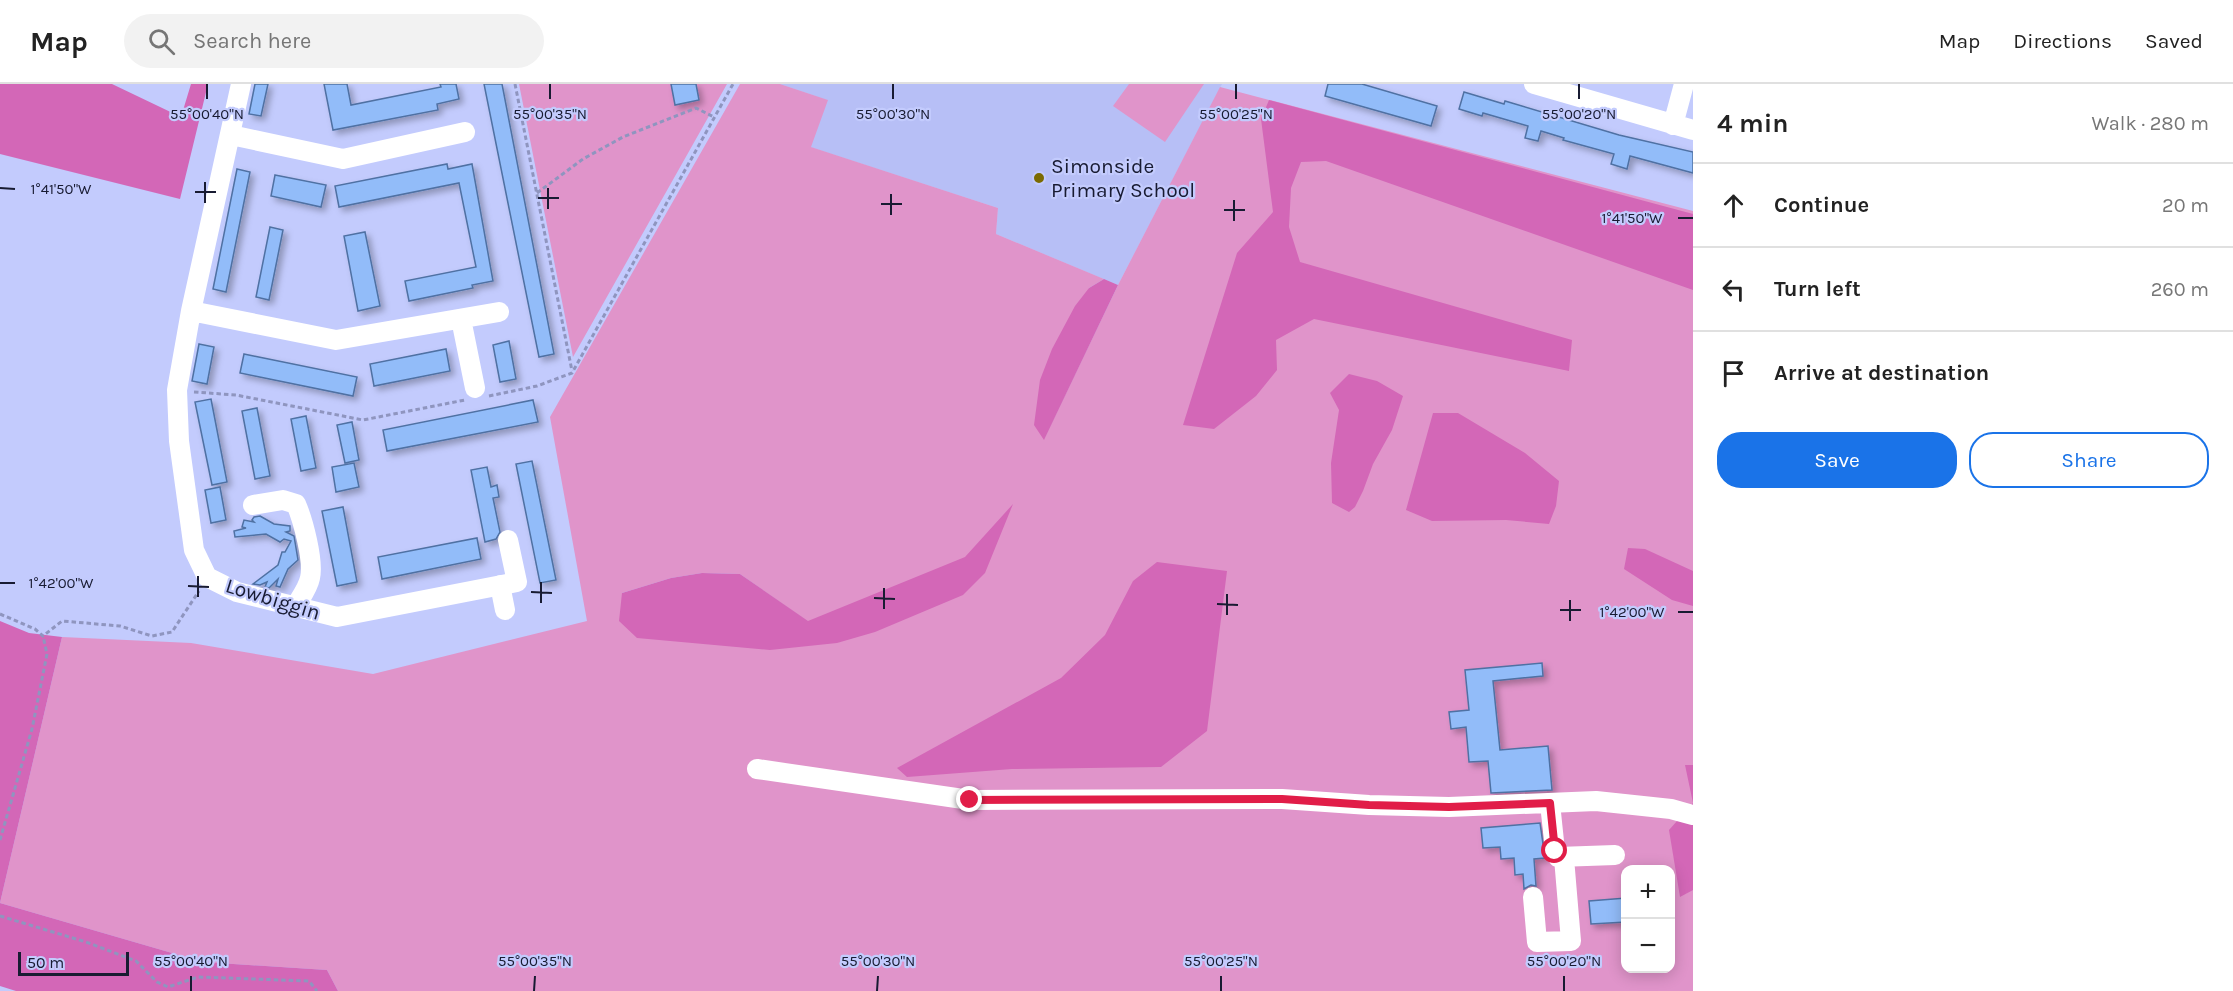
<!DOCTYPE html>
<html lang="en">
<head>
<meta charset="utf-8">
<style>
	body { margin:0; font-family:Karla,sans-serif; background:#f2f2f2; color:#222 }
	.controls { position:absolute; right:18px; bottom:18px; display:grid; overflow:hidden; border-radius:12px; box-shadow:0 3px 15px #0003 }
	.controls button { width:54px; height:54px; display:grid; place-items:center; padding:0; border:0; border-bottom:2px solid #e0e0e0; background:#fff; color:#222; font:30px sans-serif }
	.scale { position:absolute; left:18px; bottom:15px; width:111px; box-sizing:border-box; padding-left:6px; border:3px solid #181b32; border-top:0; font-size:16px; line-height:21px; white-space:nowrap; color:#181b32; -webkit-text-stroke:4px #c3cbfd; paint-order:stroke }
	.stop { position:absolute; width:18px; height:18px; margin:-14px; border:4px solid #e11d48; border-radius:50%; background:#fff }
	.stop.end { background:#e11d48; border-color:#fff; box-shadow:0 2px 6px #0008 }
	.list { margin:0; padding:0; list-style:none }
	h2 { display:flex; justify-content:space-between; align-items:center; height:78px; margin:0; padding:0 24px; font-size:26px }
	h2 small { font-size:20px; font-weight:400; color:#767676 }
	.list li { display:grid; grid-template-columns:39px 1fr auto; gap:18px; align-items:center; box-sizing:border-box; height:84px; padding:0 24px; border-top:2px solid #e0e0e0 }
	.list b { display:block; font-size:22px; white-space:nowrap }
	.list em { font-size:20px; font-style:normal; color:#767676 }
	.actions { display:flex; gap:12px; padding:18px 24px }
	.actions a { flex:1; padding:14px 0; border:2px solid #1a73e8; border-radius:24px; text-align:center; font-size:21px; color:#1a73e8 }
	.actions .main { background:#1a73e8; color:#fff }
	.icon { flex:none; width:33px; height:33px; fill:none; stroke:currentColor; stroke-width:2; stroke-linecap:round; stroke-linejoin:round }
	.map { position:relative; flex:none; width:1693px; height:907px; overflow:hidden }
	header { display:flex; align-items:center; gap:36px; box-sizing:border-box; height:84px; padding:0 30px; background:#fff; border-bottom:2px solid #e0e0e0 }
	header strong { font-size:28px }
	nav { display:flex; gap:33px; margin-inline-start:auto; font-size:21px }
	.search { width:420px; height:54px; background:#f2f2f2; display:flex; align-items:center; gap:15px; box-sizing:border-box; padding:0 21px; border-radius:33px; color:#767676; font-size:22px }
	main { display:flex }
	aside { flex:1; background:#fff }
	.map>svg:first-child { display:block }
	.built { fill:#b7bff6 }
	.green { fill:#e094ca; fill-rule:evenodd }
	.forest { fill:#d367b7 }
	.building { fill:#92bcf9; stroke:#4f71a3; stroke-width:1.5; filter:url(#shadow) }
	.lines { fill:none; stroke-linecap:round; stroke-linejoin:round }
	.path { stroke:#8f95bf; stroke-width:3; stroke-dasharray:4.5 3; stroke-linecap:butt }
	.minor { stroke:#fff; stroke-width:20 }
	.route { stroke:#e11d48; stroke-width:8 }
	.ticks { fill:none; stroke:#181b32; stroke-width:2 }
	.poi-dot { fill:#7b6a01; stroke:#c3cbfd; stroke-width:2 }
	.labels { text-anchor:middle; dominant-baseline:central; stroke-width:4.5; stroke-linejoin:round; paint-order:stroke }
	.poi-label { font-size:21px; fill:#181b32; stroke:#c3cbfd; text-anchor:start }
	.street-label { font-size:21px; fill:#181b32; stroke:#c3cbfd }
	.ticks-label { font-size:15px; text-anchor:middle; fill:#181b32; stroke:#c3cbfd; stroke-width:4.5; stroke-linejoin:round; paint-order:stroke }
</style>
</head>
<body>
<header>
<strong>Map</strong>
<div class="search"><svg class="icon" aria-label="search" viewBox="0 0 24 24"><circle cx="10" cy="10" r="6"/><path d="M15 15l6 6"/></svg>Search here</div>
<nav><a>Map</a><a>Directions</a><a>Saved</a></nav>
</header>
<main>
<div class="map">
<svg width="1693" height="907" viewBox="0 0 1693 907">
	<defs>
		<filter id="shadow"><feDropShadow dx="4" dy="4" stdDeviation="3" flood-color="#0004"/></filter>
	</defs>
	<rect width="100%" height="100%" fill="#c3cbfd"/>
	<path class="built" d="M780,0H1222L1118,201L996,150L998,124L810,63L827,16Z"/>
	<path class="green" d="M519,0H727L573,273Z
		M740,0H780L828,16L811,63L998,124L996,150L1104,195L1089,204L1044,355L1118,201L1220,3L1693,127V907H338L327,886L203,878L0,819L62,553L191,559L373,590L587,537L550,333ZM702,489L740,490L807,537L622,509L671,494ZM1626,786H1670V884H1626Z
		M1129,0H1204L1165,58L1113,22Z"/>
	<path class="forest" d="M0,0H112L181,33L191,0H208L180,115L0,70Z
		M1269,16L1693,130V206L1326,77L1301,78L1291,104L1289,143L1300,178L1572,256L1569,287L1314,235L1276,256L1277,286L1256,312L1214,345L1183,341L1237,169L1273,128L1261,35Z
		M1104,195L1118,201L1044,356L1034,341L1040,296L1052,265L1075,222L1089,204Z
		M1349,290L1377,297L1403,312L1392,346L1373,380L1363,407L1355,423L1349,428L1332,419L1331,379L1339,326L1330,309Z
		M1433,329H1458L1525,369L1559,397L1556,422L1549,440L1506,436L1432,437L1406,426Z
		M1013,420L985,489L963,511L875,548L837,559L770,566L637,554L619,537L622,509L671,494L702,489L740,490L808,537L965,473Z
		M1628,464L1645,465L1693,487V522L1672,516L1624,485Z
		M1157,478L1227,487L1207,647L1161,683L1012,685L907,693L897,684L1061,594L1105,551L1133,497Z
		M0,537L29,549L62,553L0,819L203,878L327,886L338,907H16L0,902Z
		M1685,681H1693V806L1680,813L1669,746L1693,719Z"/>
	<path class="building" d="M255,0H268L261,32L249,30Z
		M324,0H347L351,21L441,3L440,0H456L459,15L437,20L438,26L333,46Z
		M484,0H502L554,270L539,273Z
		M671,0H696L699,16L675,21Z
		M1328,0H1362L1437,22L1431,42L1325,12Z
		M1464,8L1504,20L1505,17L1619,51L1693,68V89L1630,72L1627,85L1611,80L1614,70L1563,56L1564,54L1541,47L1538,57L1525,54L1528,42L1483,29L1482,32L1459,25Z
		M447,80L448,85L472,80L493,197L472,201L473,204L409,217L405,197L476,183L459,99L339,123L335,102Z
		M237,85L250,88L226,208L213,205Z
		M275,91L326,101L321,123L271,112Z
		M270,143L283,146L269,216L256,213Z
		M365,148L380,222L358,227L344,152Z
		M509,257L516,295L500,298L493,261Z
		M199,260L214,263L207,300L192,297Z
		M446,265L450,287L374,302L370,280Z
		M244,270L357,293L353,312L240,289Z
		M211,315L227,398L212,401L195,318Z
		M533,316L538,338L387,367L383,346Z
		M257,324L270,392L255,395L242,327Z
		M306,332L316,384L301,387L291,335Z
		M352,338L359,376L345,379L337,341Z
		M532,377L556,496L540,499L516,380Z
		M354,379L359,403L336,408L332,383Z
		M487,383L491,403L497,401L499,413L493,414L500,448L496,455L485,458L471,386Z
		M220,403L226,436L211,439L205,406Z
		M343,423L357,498L337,502L322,427Z
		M260,432L274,440L290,442V447L286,448L294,452L298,476L288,485L280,503L276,502L278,495L269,504L265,503L267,498L260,501L253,500L278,481L282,468H285L291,457L284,455L280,458L266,450L235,453L234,447L246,444L242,443L244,436L254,438L252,436L254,433Z
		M477,454L481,475L382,495L378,473Z
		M1542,579L1543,592L1493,597L1500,666L1548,662L1552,706L1491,709L1488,677L1469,678L1466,643L1451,645L1449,628L1469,626L1465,586Z
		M1540,739L1545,774L1534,775L1536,802L1531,801L1524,805L1523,790L1515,791L1514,774L1501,775L1500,763L1483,764L1481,744Z
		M1626,814V838L1591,840L1589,817Z"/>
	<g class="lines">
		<path class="path" d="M515,0L572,287
			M537,109L583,75L623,53L696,24L714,33
			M194,308L236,311L363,336L465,316
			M489,312L537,302L572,289L733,0
			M0,530L35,545L43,552L62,537L120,542L152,552L172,548L199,507
			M0,756L32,645L47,570L43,552
			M0,832L86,858L136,877L157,898L168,903L198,893L309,897L317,907"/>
		<path class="minor" d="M241,0L191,227L177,306L179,357L194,466L207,493L237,508L337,533L517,498L508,456
			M1534,0L1693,46
			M1673,41L1684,0
			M231,51L343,75L465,48
			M191,227L336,256L499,228
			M461,235L475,304
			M253,421L283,416L296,420C303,436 314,477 310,494C308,504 301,513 295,523
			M500,501L505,526
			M757,685L970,716L1282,715L1369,721L1449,723L1596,717L1671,725L1693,731
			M1550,719L1555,767L1558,773L1615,771
			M1533,813L1537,858L1571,857L1564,774"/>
	</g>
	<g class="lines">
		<path class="route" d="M970,716L1282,715L1369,721L1449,723L1550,719L1555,767"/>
	</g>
	<path class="ticks" d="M207,15V0M550,15V0M893,15V0M1236,15V0M1579,15V0M0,104L15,105M195,108H216M538,114H559M205,119V98M881,120H902M548,125V104M1224,126H1245M891,131V110M1678,134H1693M1234,137V116M0,499H15M188,502L209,503M531,508L552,509M198,513V492M874,514L895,515M541,519V498M1217,520L1238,521M884,525V504M1560,526H1581M1678,528H1693M1227,531V510M1570,537V516M191,907V892M534,907L535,892M877,907L878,892M1221,907V892M1564,907V892"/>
	<circle class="poi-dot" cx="1039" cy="94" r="6"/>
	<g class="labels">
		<g class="poi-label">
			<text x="1051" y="82">Simonside<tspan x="1051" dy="24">Primary School</tspan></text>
		</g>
		<g class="street-label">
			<text transform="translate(273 515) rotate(17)">Lowbiggin</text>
		</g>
	</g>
	<g class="ticks-label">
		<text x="207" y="35">55°00'40"N</text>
		<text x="550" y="35">55°00'35"N</text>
		<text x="893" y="35">55°00'30"N</text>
		<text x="1236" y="35">55°00'25"N</text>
		<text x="1579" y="35">55°00'20"N</text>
		<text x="61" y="110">1°41'50"W</text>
		<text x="1632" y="139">1°41'50"W</text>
		<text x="61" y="504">1°42'00"W</text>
		<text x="1632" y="533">1°42'00"W</text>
		<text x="191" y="882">55°00'40"N</text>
		<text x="535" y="882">55°00'35"N</text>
		<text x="878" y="882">55°00'30"N</text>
		<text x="1221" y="882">55°00'25"N</text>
		<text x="1564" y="882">55°00'20"N</text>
	</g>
</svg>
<div class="controls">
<button>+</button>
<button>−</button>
</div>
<div class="scale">50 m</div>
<div class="stop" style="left:1555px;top:767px"></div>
<div class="stop end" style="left:970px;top:716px"></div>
</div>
<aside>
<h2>4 min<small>Walk · 280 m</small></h2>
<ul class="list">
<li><svg class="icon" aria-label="ahead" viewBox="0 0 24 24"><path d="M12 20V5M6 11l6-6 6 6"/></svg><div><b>Continue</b></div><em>20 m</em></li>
<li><svg class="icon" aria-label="left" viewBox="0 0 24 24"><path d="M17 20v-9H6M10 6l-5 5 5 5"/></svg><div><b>Turn left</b></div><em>260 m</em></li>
<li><svg class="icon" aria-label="arrive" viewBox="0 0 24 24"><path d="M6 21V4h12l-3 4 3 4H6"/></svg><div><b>Arrive at destination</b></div></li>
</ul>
<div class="actions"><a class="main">Save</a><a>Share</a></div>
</aside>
</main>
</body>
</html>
